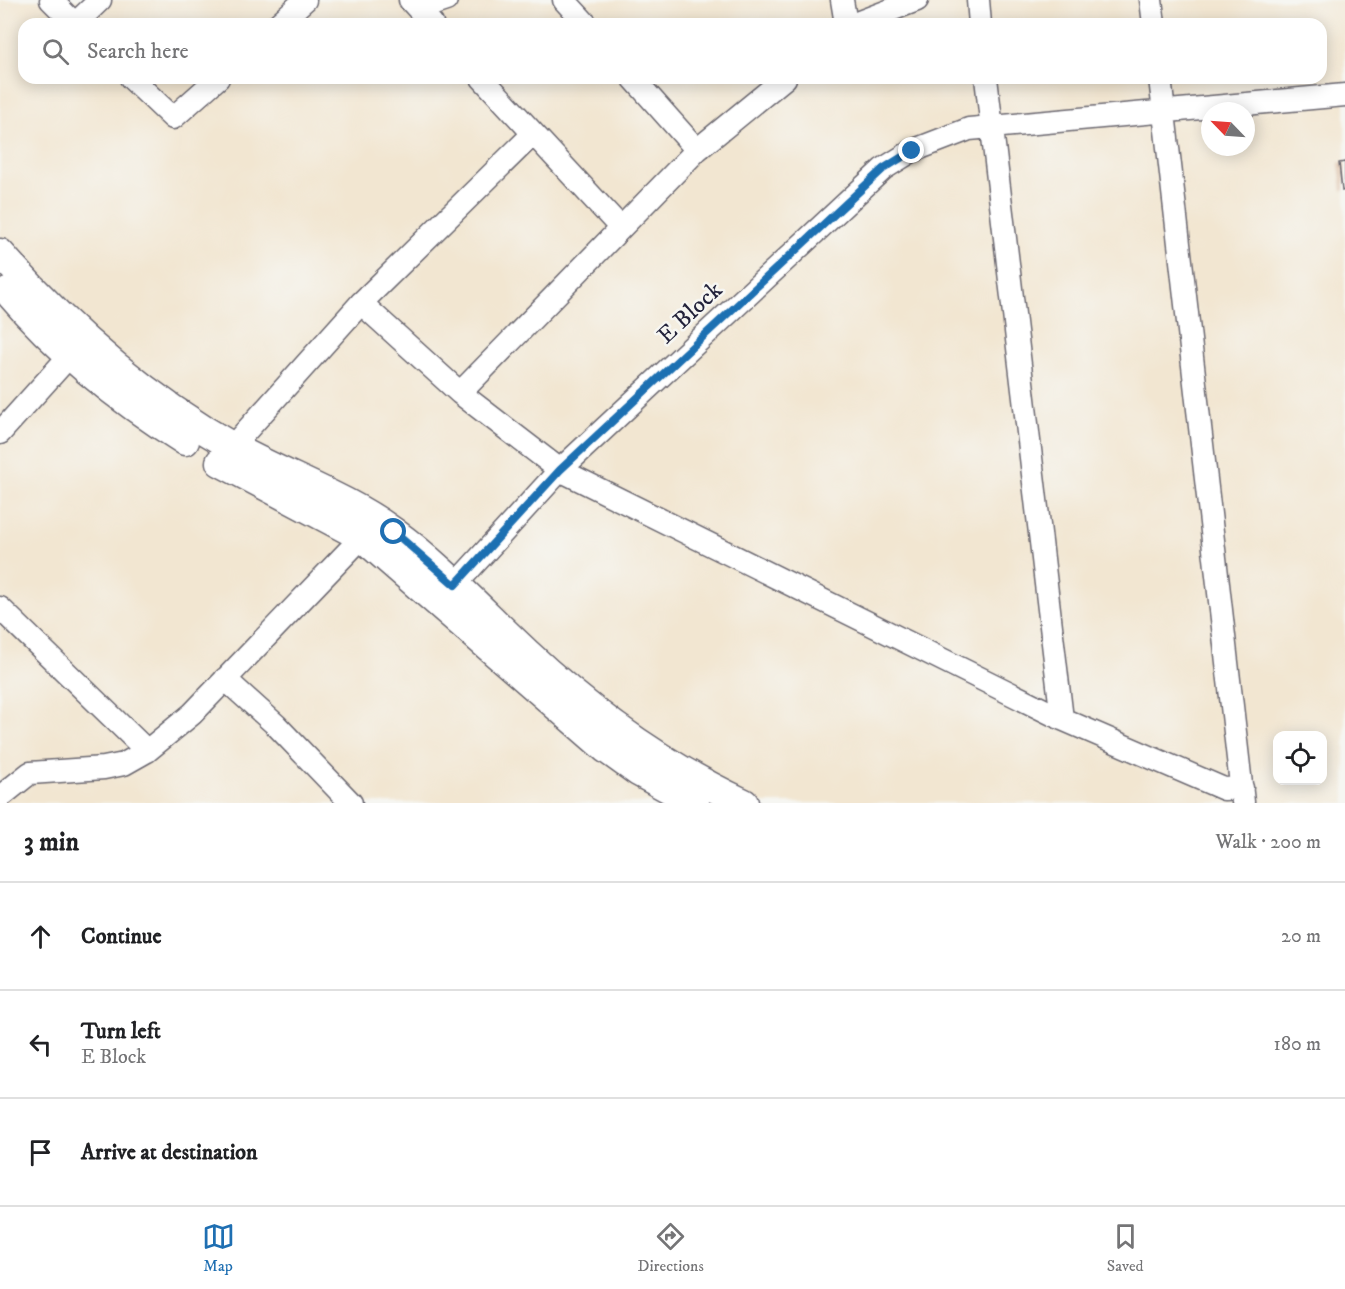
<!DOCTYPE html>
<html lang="en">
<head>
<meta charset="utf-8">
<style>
	body { margin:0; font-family:"IM FELL DW Pica",serif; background:#f2f2f2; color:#202124 }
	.controls { position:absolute; right:18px; bottom:18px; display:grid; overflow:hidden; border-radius:12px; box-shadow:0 3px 15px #0003 }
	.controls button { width:54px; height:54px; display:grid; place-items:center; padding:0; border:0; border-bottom:2px solid #e0e0e0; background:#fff; color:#202124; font:30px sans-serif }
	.compass { position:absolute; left:1201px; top:102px; width:54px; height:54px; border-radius:50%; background:#fff; box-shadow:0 3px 15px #0003; rotate:295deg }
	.stop { position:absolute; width:18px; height:18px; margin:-14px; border:4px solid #1f6fb2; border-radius:50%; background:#fff }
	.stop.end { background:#1f6fb2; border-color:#fff; box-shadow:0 2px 6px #0008 }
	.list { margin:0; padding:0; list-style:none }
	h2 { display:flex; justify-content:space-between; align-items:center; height:78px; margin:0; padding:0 24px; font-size:26px }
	h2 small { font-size:20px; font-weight:400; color:#757577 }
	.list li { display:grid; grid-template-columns:39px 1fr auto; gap:18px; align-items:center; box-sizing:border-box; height:108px; padding:0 24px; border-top:2px solid #e0e0e0 }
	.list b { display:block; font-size:22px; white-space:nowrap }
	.list p { margin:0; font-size:20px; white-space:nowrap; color:#757577 }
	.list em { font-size:20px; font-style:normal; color:#757577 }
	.icon { flex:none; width:33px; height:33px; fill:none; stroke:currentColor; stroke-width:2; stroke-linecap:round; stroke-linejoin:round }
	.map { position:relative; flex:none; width:1345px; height:803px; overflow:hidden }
	.search { position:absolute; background:#fff; box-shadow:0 3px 15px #0003; left:18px; right:18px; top:18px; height:66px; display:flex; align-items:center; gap:15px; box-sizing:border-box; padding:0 21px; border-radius:18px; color:#757577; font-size:22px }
	.sheet { height:402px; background:#fff }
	nav { display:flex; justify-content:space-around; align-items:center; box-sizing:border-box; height:84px; border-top:2px solid #e0e0e0; background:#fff; font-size:16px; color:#757577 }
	nav a { display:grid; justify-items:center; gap:3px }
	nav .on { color:#1f6fb2 }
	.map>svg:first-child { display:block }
	.building { fill:#d0a583 }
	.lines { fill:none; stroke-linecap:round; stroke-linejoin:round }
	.minor-casing { stroke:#6b6770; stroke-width:25 }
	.tertiary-casing { stroke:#6b6770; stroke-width:31 }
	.minor { stroke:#fff; stroke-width:22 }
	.tertiary { stroke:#fff; stroke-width:28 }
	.route { stroke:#1f6fb2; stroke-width:8 }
	.labels { text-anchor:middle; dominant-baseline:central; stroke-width:5; stroke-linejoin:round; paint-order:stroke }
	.street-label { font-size:24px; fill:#22223b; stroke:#f6f6f2 }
</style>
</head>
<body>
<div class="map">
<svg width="1345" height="803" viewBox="0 0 1345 803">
	<rect width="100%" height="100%" fill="#f6f6f2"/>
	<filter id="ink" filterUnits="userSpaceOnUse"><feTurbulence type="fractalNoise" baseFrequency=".0167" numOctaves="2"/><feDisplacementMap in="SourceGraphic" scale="12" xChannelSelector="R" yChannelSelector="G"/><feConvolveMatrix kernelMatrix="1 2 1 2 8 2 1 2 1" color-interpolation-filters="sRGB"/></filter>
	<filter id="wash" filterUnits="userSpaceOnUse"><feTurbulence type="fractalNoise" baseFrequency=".008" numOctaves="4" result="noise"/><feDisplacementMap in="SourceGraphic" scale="24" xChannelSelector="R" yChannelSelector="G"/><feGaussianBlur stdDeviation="1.35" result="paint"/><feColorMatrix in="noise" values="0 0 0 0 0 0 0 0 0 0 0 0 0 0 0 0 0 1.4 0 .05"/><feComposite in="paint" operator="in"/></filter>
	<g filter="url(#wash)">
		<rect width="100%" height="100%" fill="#f2e6d1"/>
		<g id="blocks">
			<path class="building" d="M1345,162V190L1342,191L1339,163Z"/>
		</g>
	</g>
	<g filter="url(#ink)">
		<use href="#blocks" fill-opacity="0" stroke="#6b6770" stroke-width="1.5"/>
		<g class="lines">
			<defs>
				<path id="minor" d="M51,0L75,24
					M410,0L432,24
					M564,0L586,24
					M842,0L846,24
					M978,0L980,24
					M1151,0L1154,24
					M419,9L446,0
					M75,24L100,0
					M278,24L305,0
					M854,24L917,0
					M131,78L173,118L218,78
					M482,78L620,227
					M633,78L697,150L785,78
					M986,78L1062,719
					M1160,78L1243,802
					M361,303L460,393L560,470L1062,719L1224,789L1242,788
					M460,393L697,150
					M0,433L81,343
					M222,458L361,303L533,134
					M455,585L560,470L883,169L912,151L969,129L1345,95
					M0,608L147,751
					M225,679L276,725L351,803
					M0,797L30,773L104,768L124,764L147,751L192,714L362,537L371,524"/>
				<path id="tertiary" d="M0,253C67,329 144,397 233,447C285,476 345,496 394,532C442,567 483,612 526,652C591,713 663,765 744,803
					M8,292C58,351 119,400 185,441
					M220,462L362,537L606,749L638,772L695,803"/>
			</defs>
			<use href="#minor" class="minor-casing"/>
			<use href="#tertiary" class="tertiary-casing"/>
			<use href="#minor" class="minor"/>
			<use href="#tertiary" class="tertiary"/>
		</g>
	</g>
	<g class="lines" filter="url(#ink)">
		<path class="route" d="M394,532L455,585L560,470L883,169L912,151"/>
	</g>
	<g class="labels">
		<g class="street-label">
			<text transform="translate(690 313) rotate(-43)">E Block</text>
		</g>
	</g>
</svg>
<div class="controls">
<button><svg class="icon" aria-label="locate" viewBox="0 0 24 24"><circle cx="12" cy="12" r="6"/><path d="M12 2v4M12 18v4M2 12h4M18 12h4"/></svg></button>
</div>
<svg class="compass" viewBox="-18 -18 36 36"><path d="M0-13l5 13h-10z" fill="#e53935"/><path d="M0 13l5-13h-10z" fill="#757577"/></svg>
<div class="stop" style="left:394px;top:532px"></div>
<div class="stop end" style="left:912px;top:151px"></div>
<div class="search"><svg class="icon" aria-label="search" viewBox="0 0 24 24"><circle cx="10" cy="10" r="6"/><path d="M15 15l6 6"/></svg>Search here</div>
</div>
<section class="sheet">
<h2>3 min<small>Walk · 200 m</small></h2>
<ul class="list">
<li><svg class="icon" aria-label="ahead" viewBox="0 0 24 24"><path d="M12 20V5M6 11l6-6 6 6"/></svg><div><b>Continue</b></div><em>20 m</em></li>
<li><svg class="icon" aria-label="left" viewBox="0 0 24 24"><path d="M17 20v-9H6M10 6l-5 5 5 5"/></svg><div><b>Turn left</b><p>E Block</p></div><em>180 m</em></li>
<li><svg class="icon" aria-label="arrive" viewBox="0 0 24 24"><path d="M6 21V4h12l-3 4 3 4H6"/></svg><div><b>Arrive at destination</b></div></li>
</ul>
</section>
<nav>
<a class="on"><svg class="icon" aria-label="map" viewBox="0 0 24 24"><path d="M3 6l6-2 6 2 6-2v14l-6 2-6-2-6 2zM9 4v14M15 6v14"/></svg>Map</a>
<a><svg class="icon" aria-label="directions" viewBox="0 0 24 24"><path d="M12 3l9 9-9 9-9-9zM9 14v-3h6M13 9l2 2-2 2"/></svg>Directions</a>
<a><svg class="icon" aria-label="saved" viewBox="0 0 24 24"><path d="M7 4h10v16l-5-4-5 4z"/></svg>Saved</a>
</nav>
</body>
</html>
